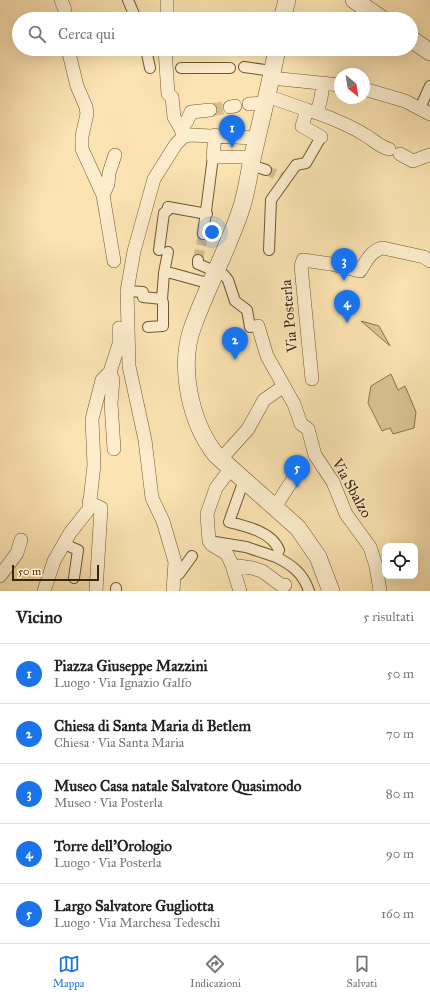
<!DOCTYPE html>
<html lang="it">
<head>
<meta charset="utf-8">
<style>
	body { margin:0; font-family:"IM FELL Great Primer",serif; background:#f2f2f2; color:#222 }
	.controls { position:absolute; right:12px; bottom:12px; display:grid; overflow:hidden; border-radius:8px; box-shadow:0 4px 16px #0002 }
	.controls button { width:36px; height:36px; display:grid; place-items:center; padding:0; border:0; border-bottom:1px solid #e0e0e0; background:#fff; color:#222; font:20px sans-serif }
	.compass { position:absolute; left:334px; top:68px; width:36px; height:36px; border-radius:50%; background:#fff; box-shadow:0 4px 16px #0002; rotate:150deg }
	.scale { position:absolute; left:12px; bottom:10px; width:87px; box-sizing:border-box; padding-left:4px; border:2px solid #3e2507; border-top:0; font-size:11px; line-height:14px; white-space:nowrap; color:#3e2507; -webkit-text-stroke:3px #fdedcd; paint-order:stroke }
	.you { position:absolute; left:212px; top:232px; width:14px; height:14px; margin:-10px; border:3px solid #fff; border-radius:50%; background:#1a73e8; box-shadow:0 0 0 6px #1a73e833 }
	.badge { display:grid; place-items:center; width:26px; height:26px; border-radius:50%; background:#1a73e8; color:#fff; font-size:13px; font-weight:700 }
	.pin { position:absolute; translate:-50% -33px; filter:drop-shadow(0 1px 2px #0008) }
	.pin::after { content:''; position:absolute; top:21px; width:14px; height:12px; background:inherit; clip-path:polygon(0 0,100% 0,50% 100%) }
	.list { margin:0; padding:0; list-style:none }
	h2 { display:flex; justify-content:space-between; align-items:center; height:52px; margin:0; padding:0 16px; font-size:17px }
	h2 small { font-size:13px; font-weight:400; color:#767676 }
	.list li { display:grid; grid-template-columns:26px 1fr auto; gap:12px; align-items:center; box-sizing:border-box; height:60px; padding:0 16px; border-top:1px solid #e0e0e0 }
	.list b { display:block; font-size:15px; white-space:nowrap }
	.list p { margin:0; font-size:13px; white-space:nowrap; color:#767676 }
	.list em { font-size:13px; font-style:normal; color:#767676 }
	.icon { flex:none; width:22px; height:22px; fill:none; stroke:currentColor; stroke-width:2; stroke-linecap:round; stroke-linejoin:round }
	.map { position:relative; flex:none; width:430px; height:591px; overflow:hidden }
	.search { position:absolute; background:#fff; box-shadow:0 4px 16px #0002; left:12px; right:12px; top:12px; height:44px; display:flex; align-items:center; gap:10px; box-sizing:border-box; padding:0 14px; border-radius:22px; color:#767676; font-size:15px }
	.sheet { height:352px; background:#fff }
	nav { display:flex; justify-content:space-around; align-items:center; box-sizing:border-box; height:56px; border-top:1px solid #e0e0e0; background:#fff; font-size:11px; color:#767676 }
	nav a { display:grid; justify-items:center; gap:2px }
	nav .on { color:#1a73e8 }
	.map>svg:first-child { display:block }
	.green { fill:#dcc495; stroke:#8d744e }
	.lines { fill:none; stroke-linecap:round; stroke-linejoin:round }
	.pedestrian-tunnel { stroke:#d6be90; stroke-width:10; stroke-dasharray:10 5; stroke-linecap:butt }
	.minor-tunnel { stroke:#d6be90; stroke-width:13; stroke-dasharray:13 6; stroke-linecap:butt }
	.pedestrian-casing { stroke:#6e5532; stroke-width:12 }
	.minor-casing { stroke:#6e5532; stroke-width:14 }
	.tertiary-casing { stroke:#6e5532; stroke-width:18 }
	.pedestrian { stroke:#fdedcd; stroke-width:10 }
	.minor { stroke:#fdedcd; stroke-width:13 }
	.tertiary { stroke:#fdedcd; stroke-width:17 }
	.labels { text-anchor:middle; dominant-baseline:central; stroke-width:3; stroke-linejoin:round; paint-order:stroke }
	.street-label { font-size:15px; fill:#3e2507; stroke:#fdedcd }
</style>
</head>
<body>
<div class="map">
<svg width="430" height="591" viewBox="0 0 430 591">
	<rect width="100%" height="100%" fill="#fce4b2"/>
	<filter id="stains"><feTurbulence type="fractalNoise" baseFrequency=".005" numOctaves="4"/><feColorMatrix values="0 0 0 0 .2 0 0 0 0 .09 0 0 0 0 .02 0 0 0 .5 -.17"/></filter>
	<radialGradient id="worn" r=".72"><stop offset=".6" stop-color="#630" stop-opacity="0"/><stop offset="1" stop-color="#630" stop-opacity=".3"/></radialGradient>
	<path class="green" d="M361,321L379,326L390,346Z
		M391,374L398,390L405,386L416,412L414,428L393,434L390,428L382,431L368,403L371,386Z"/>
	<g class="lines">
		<path class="pedestrian-tunnel" d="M266,170L284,178
			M198,260L203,234"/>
		<path class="minor-tunnel" d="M210,110L230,107"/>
		<defs>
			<path id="pedestrian" d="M128,0L136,19
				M270,19L282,18
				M146,49L150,68
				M244,67L272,71
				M181,68H230
				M420,108L430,86
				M251,165L266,170
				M203,234L213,157
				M159,250L164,213L167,211L168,207L207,214
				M269,250L271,200L296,165L306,163L321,137
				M198,260V264L224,275L228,280L235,301L247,310L250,327L258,326
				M164,273L168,252
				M127,291L143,292V297L162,299L164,273H171L211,284
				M148,327L163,326V303L162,299
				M209,541L246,547L276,557L279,550C272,532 246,526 229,522L244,480
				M64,544L78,550L74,578
				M276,557C292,565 303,573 309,591
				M179,574L192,556
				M116,588V591"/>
			<path id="minor" d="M61,0L65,10V19
				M167,0V19
				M68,49L77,86L86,107L87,114L82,136V149L103,195
				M165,49L168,94L172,97L174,117L181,129L183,137
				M271,78L340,85
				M364,89L405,101L430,114
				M267,96L307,110L302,126L321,137
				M249,104L265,103
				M230,107L235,106
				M307,110C323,114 351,126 365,135C374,140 380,147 389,149
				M317,113L321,98L323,84
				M181,129L187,121L191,112L210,110
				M215,135L213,157H253
				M400,154L413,161L429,155
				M114,261L103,195L108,184L109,173L115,155
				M258,326L267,356L294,404L301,424L308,429L315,455L333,482L346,514L370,547L376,566L380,591
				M110,372L113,380L111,403L114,449
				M312,379L301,266L303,260L331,264L360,271C366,262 371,250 383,248L424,257L430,261
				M221,459L248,429L264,400L284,386
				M231,468L216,488L207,514L209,541L212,545L227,554L232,565L240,591
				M89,502L101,508L96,591
				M275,507L297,473
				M232,565L252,568L262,571L281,585H285
				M0,576L17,553L21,540
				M44,591L54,561L70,533L89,509L94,465L92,419L102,380L110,372L119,344V328
				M173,591L175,562L163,521L152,498L145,440L129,366L127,291L134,251L154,179L176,144L183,137L190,135L257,138"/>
			<path id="tertiary" d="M354,0L382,19
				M282,19L287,0
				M411,39L430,52
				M277,49C270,85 261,120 253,155C249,172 247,190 242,206C229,247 208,285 193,326C178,366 190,422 216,455L298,528L318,557L331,591"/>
		</defs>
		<use href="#pedestrian" class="pedestrian-casing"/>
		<use href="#minor" class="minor-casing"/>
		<use href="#tertiary" class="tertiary-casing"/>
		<use href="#pedestrian" class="pedestrian"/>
		<use href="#minor" class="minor"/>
		<use href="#tertiary" class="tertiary"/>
	</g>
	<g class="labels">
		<g class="street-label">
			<text transform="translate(289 316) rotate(-95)">Via Posterla</text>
			<text transform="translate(352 488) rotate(61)">Via Sbalzo</text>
		</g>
	</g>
	<rect width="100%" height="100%" filter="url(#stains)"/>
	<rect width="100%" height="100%" fill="url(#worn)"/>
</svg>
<div class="controls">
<button><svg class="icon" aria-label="locate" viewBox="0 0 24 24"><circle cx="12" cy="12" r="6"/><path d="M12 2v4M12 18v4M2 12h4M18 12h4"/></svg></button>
</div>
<svg class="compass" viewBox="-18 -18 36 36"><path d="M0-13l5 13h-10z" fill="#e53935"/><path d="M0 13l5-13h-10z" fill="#767676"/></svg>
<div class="scale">50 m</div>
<div class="you"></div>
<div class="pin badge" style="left:232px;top:148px">1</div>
<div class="pin badge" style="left:235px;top:360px">2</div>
<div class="pin badge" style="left:344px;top:281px">3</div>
<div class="pin badge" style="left:347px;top:323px">4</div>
<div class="pin badge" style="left:297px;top:488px">5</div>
<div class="search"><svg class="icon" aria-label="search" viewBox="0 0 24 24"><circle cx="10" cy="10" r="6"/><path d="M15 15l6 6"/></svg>Cerca qui</div>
</div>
<section class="sheet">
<h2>Vicino<small>5 risultati</small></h2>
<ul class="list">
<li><span class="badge">1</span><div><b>Piazza Giuseppe Mazzini</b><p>Luogo · Via Ignazio Galfo</p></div><em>50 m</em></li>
<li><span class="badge">2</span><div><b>Chiesa di Santa Maria di Betlem</b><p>Chiesa · Via Santa Maria</p></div><em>70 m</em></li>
<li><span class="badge">3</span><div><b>Museo Casa natale Salvatore Quasimodo</b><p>Museo · Via Posterla</p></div><em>80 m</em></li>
<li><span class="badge">4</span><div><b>Torre dell'Orologio</b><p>Luogo · Via Posterla</p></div><em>90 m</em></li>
<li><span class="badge">5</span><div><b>Largo Salvatore Gugliotta</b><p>Luogo · Via Marchesa Tedeschi</p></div><em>160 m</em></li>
</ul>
</section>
<nav>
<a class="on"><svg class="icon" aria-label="map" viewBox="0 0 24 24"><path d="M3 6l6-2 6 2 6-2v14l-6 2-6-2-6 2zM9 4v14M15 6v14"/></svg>Mappa</a>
<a><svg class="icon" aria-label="directions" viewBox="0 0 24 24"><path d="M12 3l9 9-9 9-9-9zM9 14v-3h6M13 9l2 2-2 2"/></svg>Indicazioni</a>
<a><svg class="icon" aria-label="saved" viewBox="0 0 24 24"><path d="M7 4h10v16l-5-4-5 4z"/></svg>Salvati</a>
</nav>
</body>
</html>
